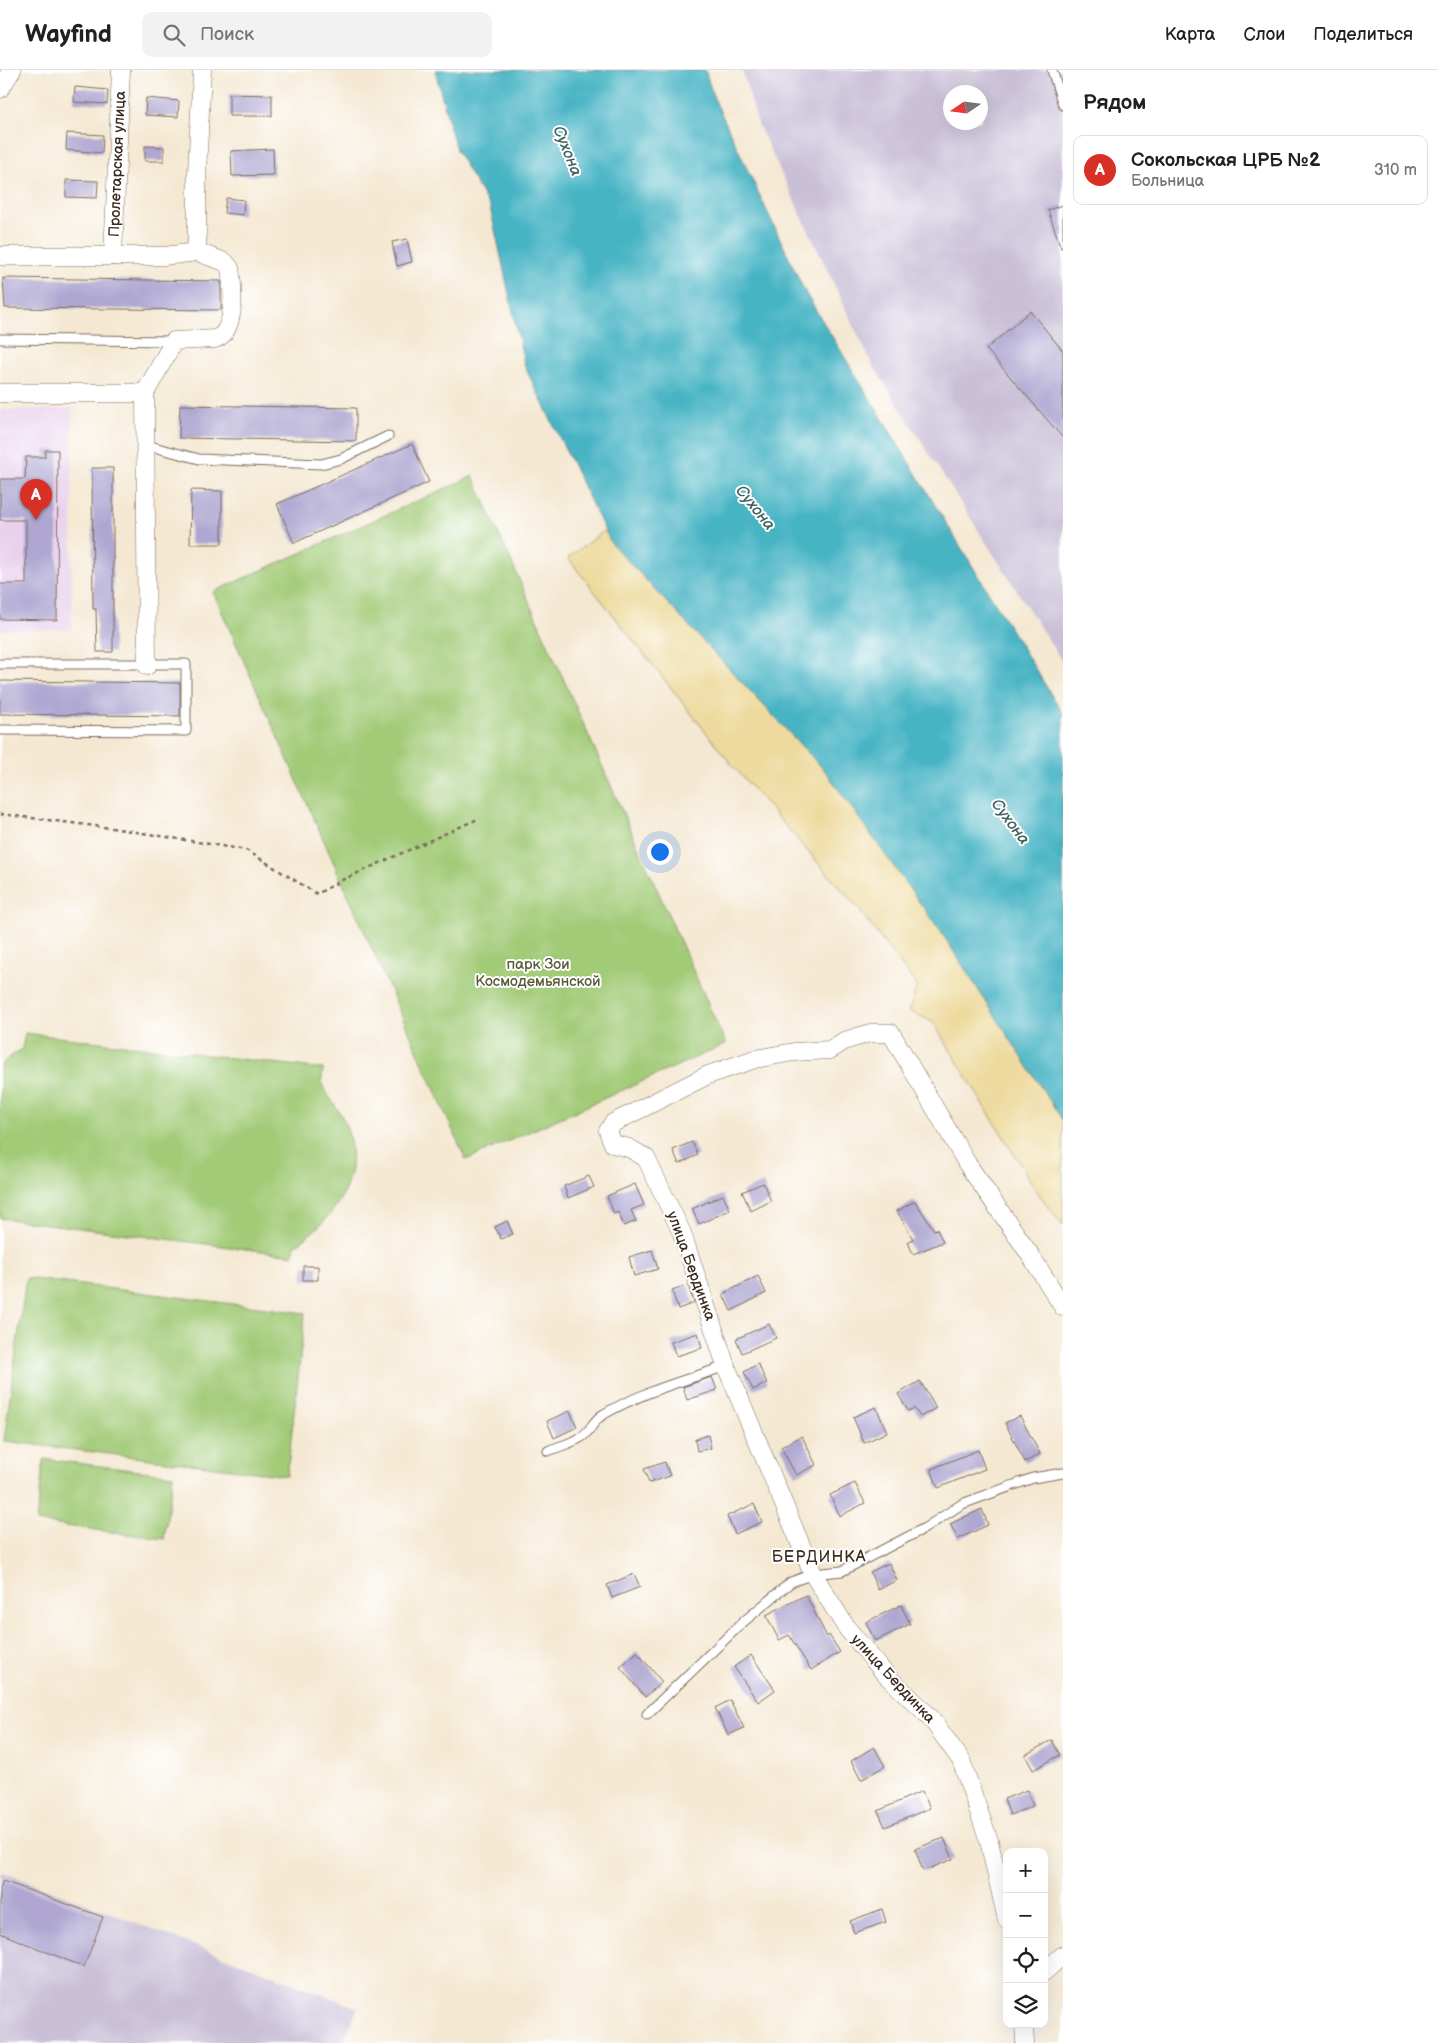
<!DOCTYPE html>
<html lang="ru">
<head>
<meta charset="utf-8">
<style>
	body { margin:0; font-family:"Balsamiq Sans",sans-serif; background:#f2f2f2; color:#202124 }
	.controls { position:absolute; right:15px; bottom:15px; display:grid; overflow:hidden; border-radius:10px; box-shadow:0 5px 20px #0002 }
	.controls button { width:45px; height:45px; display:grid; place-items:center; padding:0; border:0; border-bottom:1px solid #e0e0e0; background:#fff; color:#202124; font:25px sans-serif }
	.compass { position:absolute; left:943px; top:15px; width:45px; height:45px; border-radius:50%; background:#fff; box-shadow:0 5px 20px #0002; rotate:257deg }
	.you { position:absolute; left:659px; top:781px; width:18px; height:18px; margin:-12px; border:4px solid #fff; border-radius:50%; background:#1a73e8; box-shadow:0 0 0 8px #1a73e833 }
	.badge { display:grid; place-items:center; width:32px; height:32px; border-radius:50%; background:#d93025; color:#fff; font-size:16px; font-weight:700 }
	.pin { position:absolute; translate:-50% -41px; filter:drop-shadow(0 1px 2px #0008) }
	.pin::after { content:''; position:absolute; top:26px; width:18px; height:15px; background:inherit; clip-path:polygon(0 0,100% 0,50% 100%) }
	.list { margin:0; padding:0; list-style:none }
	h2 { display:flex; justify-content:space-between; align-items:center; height:65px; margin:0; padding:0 20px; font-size:21px }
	h2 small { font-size:16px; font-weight:400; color:#757577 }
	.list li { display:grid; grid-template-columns:32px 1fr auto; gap:15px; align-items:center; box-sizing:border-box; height:70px; margin:0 10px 10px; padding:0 10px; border:1px solid #e0e0e0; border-radius:10px }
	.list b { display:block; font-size:19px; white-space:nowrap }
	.list p { margin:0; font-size:16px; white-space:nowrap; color:#757577 }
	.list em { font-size:16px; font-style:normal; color:#757577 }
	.icon { flex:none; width:28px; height:28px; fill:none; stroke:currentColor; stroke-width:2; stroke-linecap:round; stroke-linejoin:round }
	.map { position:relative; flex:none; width:1063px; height:1973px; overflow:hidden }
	header { display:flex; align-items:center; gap:30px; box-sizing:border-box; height:70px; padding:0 25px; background:#fff; border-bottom:1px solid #e0e0e0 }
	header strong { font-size:24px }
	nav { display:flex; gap:28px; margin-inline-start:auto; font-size:18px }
	.search { width:350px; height:45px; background:#f2f2f2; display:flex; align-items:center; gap:12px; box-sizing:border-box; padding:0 18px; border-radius:10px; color:#757577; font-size:19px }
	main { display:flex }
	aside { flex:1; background:#fff }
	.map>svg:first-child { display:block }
	.built { fill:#e9d1ed }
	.industrial { fill:#c9bfd7; fill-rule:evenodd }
	.green { fill:#a1cb77; stroke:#6e7a4a }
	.sand { fill:#eeda9e; stroke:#94825e }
	.water { fill:#47b4c4; stroke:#416f71 }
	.building { fill:#afa7d2 }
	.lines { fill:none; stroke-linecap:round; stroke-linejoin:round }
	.service-casing { stroke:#7c6c5d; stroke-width:11 }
	.minor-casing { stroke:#7c6c5d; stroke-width:19 }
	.path { stroke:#7c6c5d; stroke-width:2.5; stroke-dasharray:4 4; stroke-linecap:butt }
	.service { stroke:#fff; stroke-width:9 }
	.minor { stroke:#fff; stroke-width:18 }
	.labels { text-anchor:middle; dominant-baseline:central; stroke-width:4; stroke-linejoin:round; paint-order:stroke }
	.street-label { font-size:15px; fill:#3b2a1e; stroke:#fff }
	.park-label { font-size:15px; fill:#5a5a39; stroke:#fff }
	.water-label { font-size:16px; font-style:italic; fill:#406160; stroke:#fff }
	.neighbourhood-label { font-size:16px; letter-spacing:1px; fill:#3b2a1e; stroke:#fff }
</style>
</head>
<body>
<header>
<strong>Wayfind</strong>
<div class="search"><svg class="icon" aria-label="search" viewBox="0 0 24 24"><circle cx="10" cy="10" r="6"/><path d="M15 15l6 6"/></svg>Поиск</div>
<nav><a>Карта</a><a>Слои</a><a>Поделиться</a></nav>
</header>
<main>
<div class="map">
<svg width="1063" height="1973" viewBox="0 0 1063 1973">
	<rect width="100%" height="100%" fill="#fff"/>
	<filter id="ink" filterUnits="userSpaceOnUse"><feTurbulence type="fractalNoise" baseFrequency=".02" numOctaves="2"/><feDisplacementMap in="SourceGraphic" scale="10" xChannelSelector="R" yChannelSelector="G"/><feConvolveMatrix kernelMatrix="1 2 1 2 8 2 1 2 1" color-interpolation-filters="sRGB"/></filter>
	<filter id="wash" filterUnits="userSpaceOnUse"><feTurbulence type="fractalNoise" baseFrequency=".0096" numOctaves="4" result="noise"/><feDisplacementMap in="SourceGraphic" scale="20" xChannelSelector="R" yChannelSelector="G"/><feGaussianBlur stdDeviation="1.12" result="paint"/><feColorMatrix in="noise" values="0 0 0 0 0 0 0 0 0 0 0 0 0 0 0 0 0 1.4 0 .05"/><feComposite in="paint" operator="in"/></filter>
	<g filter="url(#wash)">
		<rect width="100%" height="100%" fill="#f4e8d2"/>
		<path class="built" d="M72,339V560H0V340Z"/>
		<path class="industrial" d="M742,0H1063V593L872,294L758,54ZM951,22H981V52H951Z
			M0,1801L358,1938L342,1973H0Z"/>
		<path class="green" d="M473,406L726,974L466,1090L213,522Z
			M25,963L323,999C323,1003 321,1010 322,1014C325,1023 339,1039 344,1051C366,1103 338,1147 295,1175L293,1185L0,1148V996L8,988L22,979Z
			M26,1208L305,1243L287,1406L4,1371Z
			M44,1389L173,1405L164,1469L36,1452Z"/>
		<path class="sand" d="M605,460L612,473L826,702L943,865L1063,1051V1156L1038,1123L933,952L909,941L917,916L857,837L732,695L568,488Z"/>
		<path class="water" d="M435,0H705L713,26L806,224L1063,644V1051L943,865L826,702L611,473L525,297L490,137L456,80Z"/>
		<g id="blocks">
			<path class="building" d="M75,17L108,20L107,34L74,32Z
				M229,24L272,25V46H229Z
				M146,28L179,31L178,47L145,45Z
				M67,63L103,65L102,83L66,80Z
				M145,76L164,77V91H145Z
				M273,79L274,105L232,106L231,81Z
				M66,110L98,111L97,128L66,127Z
				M226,128L244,130L243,145L224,143Z
				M1063,135V178H1061L1048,140Z
				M407,169L412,192L397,196L392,172Z
				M3,208L221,211V240L5,238Z
				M1030,241L1063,281V368L986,279Z
				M180,335L356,338V371L179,368Z
				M412,374L429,412L294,473L277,434Z
				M45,380H58L57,550L0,549V514H26V450H0V409H25L26,387H45Z
				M92,398H113V582H97L96,539H93Z
				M191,420L222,421V474H190Z
				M0,611L180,613V646L0,644Z
				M692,1072L698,1085L679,1094L673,1080Z
				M589,1106L594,1117L568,1128L564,1116Z
				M763,1113L771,1131L751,1141L742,1122Z
				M635,1114L644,1135L631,1140L636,1151L624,1156L618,1142L614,1144L607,1126Z
				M723,1125L730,1140L699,1154L692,1139Z
				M915,1131L934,1160L937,1159L943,1172L913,1184L908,1172L913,1169L897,1141Z
				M507,1151L513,1164L501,1169L495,1157Z
				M652,1180L658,1199L634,1206L629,1187Z
				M303,1196H318V1210H303Z
				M758,1206L766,1223L731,1241L723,1224Z
				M688,1215L694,1233L678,1239L672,1221Z
				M769,1254L776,1268L742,1283L736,1269Z
				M698,1263L702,1278L676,1286L671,1272Z
				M758,1294L767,1313L753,1320L744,1302Z
				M712,1307L717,1320L687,1330L683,1317Z
				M920,1311L936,1338L920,1347L914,1338L908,1341L898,1324Z
				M876,1337L887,1362L864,1373L853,1347Z
				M570,1341L577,1357L554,1368L547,1351Z
				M1020,1346L1040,1384L1025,1392L1005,1353Z
				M708,1365L711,1378L697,1381L695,1369Z
				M802,1366L816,1395L796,1405L781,1377Z
				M978,1380L985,1399L938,1418L931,1399Z
				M665,1392L670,1406L649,1413L644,1399Z
				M855,1413L865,1433L840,1446L830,1425Z
				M754,1434L762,1452L735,1464L727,1446Z
				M982,1439L988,1455L958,1469L950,1454Z
				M889,1493L897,1510L878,1520L870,1502Z
				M634,1504L640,1517L612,1528L607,1515Z
				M806,1525L827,1567L829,1565L840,1582L811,1600L789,1565L779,1570L766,1545Z
				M901,1535L910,1554L875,1571L866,1552Z
				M637,1582L662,1612L645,1627L620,1597Z
				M751,1585L775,1620L758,1632L734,1597Z
				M730,1630L744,1658L728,1665L715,1638Z
				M1052,1670L1060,1685L1033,1700L1025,1685Z
				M874,1677L885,1696L861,1710L851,1691Z
				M1027,1720L1033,1736L1010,1745L1004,1729Z
				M922,1721L930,1738L885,1757L878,1741Z
				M944,1768L953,1789L923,1801L915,1779Z
				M3,1811L103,1847L84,1897L0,1863V1818Z
				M882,1839L886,1852L854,1863L850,1851Z"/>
		</g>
	</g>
	<g filter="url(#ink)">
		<use href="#blocks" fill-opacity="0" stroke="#7c6c5d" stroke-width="1"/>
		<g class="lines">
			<defs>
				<path id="service" d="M1052,0L1063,35
					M0,269L174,271
					M146,375L199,389L321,394L341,389L388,366
					M0,594H186V661L0,660
					M548,1381C559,1376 574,1373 583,1366C592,1359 594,1349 604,1344C642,1322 686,1310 726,1296
					M647,1644L742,1553L791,1512L813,1504L842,1501L925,1458L962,1434L1033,1408L1063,1403"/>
				<g id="minor">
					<path d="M0,19L12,0"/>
					<path d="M197,182V103L202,0"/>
					<path d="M0,186H164L197,182L225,192L230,198C233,217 237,262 215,269L174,271L145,323L147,596"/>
					<path id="s1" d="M113,186L121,0"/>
					<path d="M0,323H145"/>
					<path d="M1007,1850L989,1771L961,1690L930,1647L886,1605L846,1557L813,1504L726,1296L682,1163L646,1088L629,1078L613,1074L608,1061L613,1053L708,1005L755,989L794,982L830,980L844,971L870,963H891L968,1095L1031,1186L1063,1237"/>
					<path d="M1044,1902L1063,1885"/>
					<path d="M1024,1954L1025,1973"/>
				</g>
			</defs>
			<use href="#service" class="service-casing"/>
			<use href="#minor" class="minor-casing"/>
			<path class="path" d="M0,744L112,758L246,780L317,824L342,810L480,748"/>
			<use href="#service" class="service"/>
			<use href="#minor" class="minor"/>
		</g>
	</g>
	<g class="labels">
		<g class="street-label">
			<text stroke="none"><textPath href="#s1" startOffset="92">Пролетарская улица</textPath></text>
			<text transform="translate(691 1196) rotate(70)">улица Бердинка</text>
			<text transform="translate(893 1609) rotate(47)">улица Бердинка</text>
		</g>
		<g class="park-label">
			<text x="538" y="894">парк Зои<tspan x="538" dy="17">Космодемьянской</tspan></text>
		</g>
		<g class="water-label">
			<text transform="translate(567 81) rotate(68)">Сухона</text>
			<text transform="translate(755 438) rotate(51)">Сухона</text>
			<text transform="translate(1010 752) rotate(53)">Сухона</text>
		</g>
		<g class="neighbourhood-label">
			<text x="819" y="1487">БЕРДИНКА</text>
		</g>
	</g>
</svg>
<div class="controls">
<button>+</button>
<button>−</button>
<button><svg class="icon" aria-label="locate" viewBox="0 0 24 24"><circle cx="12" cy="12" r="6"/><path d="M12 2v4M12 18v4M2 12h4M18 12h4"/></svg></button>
<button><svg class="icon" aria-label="layers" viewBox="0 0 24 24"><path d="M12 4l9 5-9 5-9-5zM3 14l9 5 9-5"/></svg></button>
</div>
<svg class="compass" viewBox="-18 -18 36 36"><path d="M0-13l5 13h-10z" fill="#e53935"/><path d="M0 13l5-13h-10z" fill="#757577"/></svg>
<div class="you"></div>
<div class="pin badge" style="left:36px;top:450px">A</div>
</div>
<aside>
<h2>Рядом<small></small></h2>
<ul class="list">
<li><span class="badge">A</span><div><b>Сокольская ЦРБ №2</b><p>Больница</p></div><em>310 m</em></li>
</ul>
</aside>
</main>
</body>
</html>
